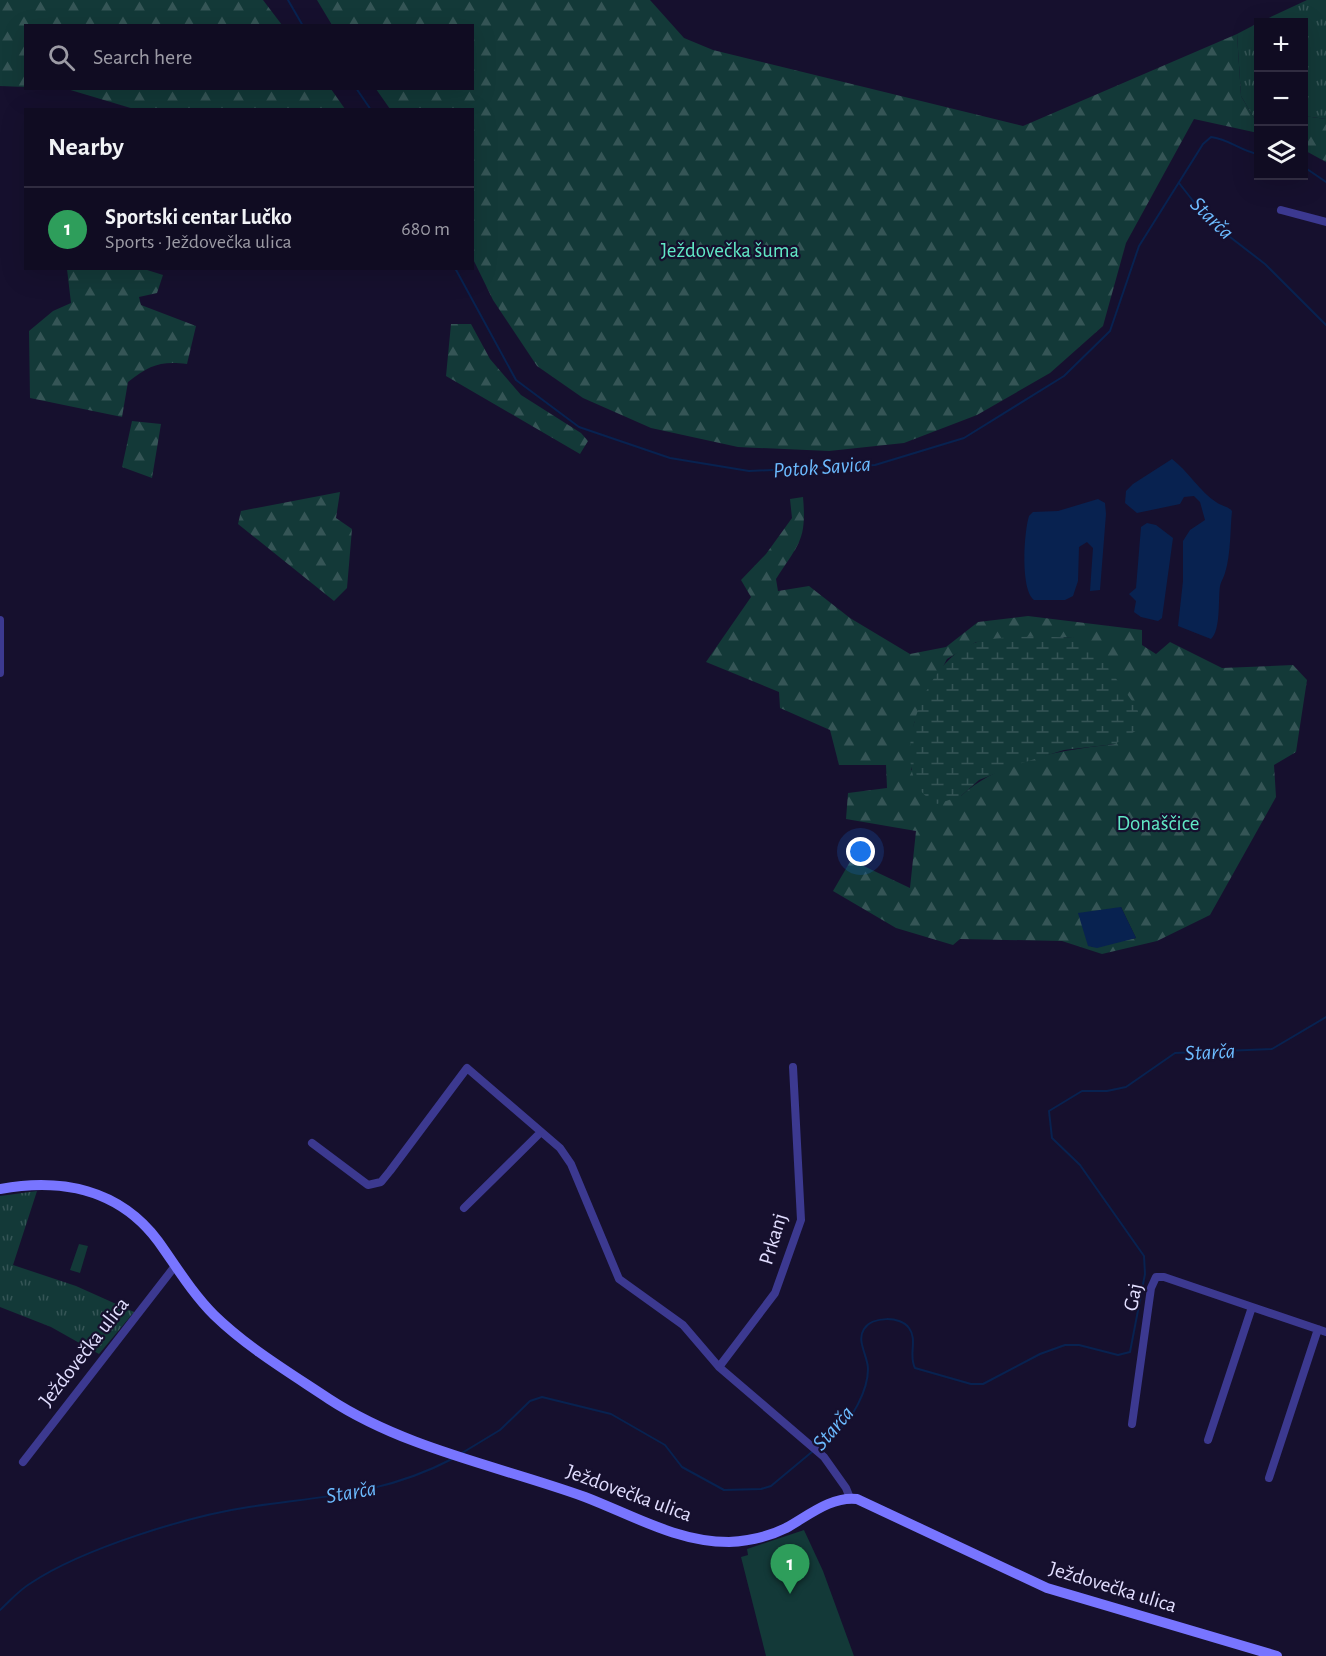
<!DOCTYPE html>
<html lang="en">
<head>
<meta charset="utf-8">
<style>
	body { margin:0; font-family:"Alegreya Sans",sans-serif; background:#19152a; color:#f1f3f6 }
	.controls { position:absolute; right:18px; top:18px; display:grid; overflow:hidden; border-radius:0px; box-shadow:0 6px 24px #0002 }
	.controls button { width:54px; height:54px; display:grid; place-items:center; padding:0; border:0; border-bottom:2px solid #302c40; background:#100c22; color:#f1f3f6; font:30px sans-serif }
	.you { position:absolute; left:861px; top:852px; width:21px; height:21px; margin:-15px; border:4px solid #fff; border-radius:50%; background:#1a73e8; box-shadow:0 0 0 9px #1a73e833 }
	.badge { display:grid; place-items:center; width:39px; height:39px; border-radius:50%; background:#0ae7ff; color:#fff; font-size:20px; font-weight:700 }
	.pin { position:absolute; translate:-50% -50px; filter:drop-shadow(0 2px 3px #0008) }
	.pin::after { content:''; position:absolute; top:32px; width:21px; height:18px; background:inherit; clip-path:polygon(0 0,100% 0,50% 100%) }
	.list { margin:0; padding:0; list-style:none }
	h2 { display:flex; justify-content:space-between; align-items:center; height:78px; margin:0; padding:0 24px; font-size:26px }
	h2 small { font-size:20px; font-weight:400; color:#9c9ba5 }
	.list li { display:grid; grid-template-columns:39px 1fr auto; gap:18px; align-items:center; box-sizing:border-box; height:84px; padding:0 24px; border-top:2px solid #302c40 }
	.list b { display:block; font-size:22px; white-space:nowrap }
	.list p { margin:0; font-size:20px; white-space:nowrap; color:#9c9ba5 }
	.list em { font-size:20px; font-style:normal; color:#9c9ba5 }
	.icon { flex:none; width:33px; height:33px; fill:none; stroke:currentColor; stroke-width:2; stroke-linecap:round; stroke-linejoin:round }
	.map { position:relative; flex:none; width:1326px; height:1656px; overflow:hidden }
	.search { position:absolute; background:#100c22; box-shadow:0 6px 24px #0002; left:24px; top:24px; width:450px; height:66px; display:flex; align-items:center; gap:15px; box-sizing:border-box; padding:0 21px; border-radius:0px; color:#9c9ba5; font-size:22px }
	.panel { position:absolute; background:#100c22; box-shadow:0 6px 24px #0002; left:24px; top:108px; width:450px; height:162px; border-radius:0px }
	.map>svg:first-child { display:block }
	.grass { fill:url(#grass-tufts) }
	.forest { fill:url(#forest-firs); fill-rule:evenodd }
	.wetland { fill:url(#wetland-marsh) }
	.green { fill:#133938 }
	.water { fill:#082250 }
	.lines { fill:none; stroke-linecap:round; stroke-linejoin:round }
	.stream { stroke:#082250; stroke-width:2 }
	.minor { stroke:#3c3990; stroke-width:8 }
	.secondary { stroke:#7875ff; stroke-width:10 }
	.labels { text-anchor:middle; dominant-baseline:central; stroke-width:4.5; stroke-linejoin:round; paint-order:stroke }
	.park-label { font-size:21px; fill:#61e8c6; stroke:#16102e }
	.street-label { font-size:21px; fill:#e2deff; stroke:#16102e }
	.water-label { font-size:22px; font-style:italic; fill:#6cbbff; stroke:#16102e }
</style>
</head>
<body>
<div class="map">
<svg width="1326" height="1656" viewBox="0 0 1326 1656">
	<defs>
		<pattern id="grass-tufts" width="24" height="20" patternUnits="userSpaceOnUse" patternTransform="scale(1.5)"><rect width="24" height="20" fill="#133938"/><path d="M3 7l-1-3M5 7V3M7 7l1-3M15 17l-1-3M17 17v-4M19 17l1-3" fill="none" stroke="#355556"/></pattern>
		<pattern id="forest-firs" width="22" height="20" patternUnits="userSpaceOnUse" patternTransform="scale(1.5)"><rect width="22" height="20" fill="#133938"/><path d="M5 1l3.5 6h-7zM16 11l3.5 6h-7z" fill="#355556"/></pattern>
		<pattern id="wetland-marsh" width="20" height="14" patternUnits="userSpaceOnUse" patternTransform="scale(1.5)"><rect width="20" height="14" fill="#133938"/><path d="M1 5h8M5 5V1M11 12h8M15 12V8" fill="none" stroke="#355556"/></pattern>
	</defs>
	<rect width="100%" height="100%" fill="#16102e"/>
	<path class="grass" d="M1307,0H1326V119L1304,116V22H1260Z
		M1258,23V117L1254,118L1241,96L1237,34Z
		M37,1191L13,1265L76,1286L134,1312L99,1354L51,1327L0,1307V1196Z"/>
	<path class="forest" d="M0,0H263L282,25L26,26L25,87L0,86Z
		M317,0H650L684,38L713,50L1023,126L1237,34L1241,96L1254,118L1258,117V133L1194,119L1126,243L1103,326L1050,373L977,415L904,443L829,451L738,447L651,428L583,398L537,366L493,300L473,259L472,110L390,109L376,89L472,88V26L332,25Z
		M67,89H331L345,109H134Z
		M1304,116L1326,119V162L1304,150Z
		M67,269H144L163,275L157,293L139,297L141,305L196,326L187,364C160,361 150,365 128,382L122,417L30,398L29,331L53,311L71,303Z
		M451,324H471L490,359L521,395L581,433L588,441L580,454L446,376Z
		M132,421L161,424L152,478L122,467Z
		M340,492L336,518L352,529L347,588L334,601L238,524L241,511Z
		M803,497C807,541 798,544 776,579L778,591L809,586L850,618L910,654L946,647L978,622L1028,616L1142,630V645L1156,654L1170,642L1222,668L1293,665L1307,680L1296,752L1274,765L1276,797L1210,915L1157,941L1102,954L1062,941L960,939L953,945L896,928L833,891L851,860L910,888L916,831L846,819L848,793L887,788L886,765H839L830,730L780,708L779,692L706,662L751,597L741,580L766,554L792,518L790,499ZM1073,637L1115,744C1062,750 1002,759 961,796L911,770L914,723L947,659L976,642ZM1121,907L1136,938L1091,947Z"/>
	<path class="wetland" d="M1073,637L1092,645L1137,708L1140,719L1137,730L1115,744L1064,750L1022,763L979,780L961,796L937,804C928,798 919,792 915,781C897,738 931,656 977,642C1006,634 1043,638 1073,637Z"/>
	<path class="green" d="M79,1244L88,1246L80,1273L70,1270Z
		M804,1530L823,1571L854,1656H766L741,1557L748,1555L747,1549Z"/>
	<path class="water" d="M1172,459C1187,470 1201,493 1216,502C1221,506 1228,506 1232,511C1230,530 1231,554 1225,573C1224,577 1221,581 1220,586C1218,599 1221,630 1211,639L1178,626L1183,581V541L1190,530L1205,520L1200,502L1194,496L1184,497L1180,504L1137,513L1125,503L1126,491L1133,484Z
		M1098,499L1105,503L1106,514L1100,590L1090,591L1093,548L1087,542L1079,547L1078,581L1073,596L1065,600H1034C1020,589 1024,532 1029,516L1033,512L1058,511Z
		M1147,523L1156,525L1173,538L1162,618L1158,621L1141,617L1134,612L1136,601L1129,594L1136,588L1141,527Z
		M1121,907L1136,938L1097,948L1088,946L1078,913Z"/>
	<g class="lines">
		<path class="stream" d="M288,0L303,26
			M356,88L371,110
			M1304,167L1326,182
			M1179,183L1208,220L1265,264L1326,325
			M455,268L516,380L579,427L670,458L749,471L875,465L964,438L1064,376L1110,331L1139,246L1203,144L1211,137C1229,139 1241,151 1258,154
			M817,1447C823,1441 828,1438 835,1433C852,1421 868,1390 868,1369C868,1356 856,1341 864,1329C872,1316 901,1316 909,1328C918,1340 908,1355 915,1368L971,1384H983L1040,1354L1065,1345H1079L1118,1355L1130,1352L1145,1274L1144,1256L1080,1165L1052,1138L1049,1111L1082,1091H1107L1126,1087L1175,1053L1272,1049L1326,1017
			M462,1453L500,1430L530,1401L542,1397L611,1414L665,1445L682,1467L724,1490L761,1489L771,1486L813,1451
			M0,1610C10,1601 19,1590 31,1583C82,1549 188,1516 249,1507C323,1496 383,1495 452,1459"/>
		<path class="minor" d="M1281,210L1326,222
			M0,620V673
			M312,1143L368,1185L381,1182L390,1171L467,1068L560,1148L571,1164L619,1279L683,1325L719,1367L824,1457L846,1488L850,1498
			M464,1208L541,1132
			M719,1367L775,1293L801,1220L793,1067
			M1132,1424L1151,1288L1156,1277H1164L1326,1332
			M1208,1440L1252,1307
			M23,1462L175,1266
			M1269,1478L1318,1329"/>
		<path class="secondary" d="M0,1189C61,1178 119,1189 158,1241C176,1266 192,1293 214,1315C248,1348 290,1373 329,1399C406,1449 499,1466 585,1497C632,1515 677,1542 729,1542C749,1541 768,1537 786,1528C808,1516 831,1496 857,1499L1047,1588L1277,1656"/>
	</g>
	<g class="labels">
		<g class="park-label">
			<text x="730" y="250">Ježdovečka šuma</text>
			<text x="1158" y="823">Donaščice</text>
		</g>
		<g class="street-label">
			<text transform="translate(773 1239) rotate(-73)">Prkanj</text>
			<text transform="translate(1133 1297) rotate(-78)">Gaj</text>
			<text transform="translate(84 1352) rotate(-52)">Ježdovečka ulica</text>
			<text transform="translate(629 1493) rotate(20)">Ježdovečka ulica</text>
			<text transform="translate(1113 1587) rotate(17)">Ježdovečka ulica</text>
		</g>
		<g class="water-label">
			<text transform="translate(1212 218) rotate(44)">Starča</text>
			<text transform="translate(822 467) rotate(-4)">Potok Savica</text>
			<text transform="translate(1210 1052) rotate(-3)">Starča</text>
			<text transform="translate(833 1428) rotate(-49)">Starča</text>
			<text transform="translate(351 1492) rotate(-10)">Starča</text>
		</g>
	</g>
</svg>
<div class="controls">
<button>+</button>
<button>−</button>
<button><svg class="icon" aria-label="layers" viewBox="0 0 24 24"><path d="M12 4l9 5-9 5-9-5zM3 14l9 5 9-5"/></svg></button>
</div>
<div class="you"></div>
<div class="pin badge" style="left:790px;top:1594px;background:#2e9e5b">1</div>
<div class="search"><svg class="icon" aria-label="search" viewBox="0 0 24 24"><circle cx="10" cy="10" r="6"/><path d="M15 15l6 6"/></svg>Search here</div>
<section class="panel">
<h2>Nearby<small></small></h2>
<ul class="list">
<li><span class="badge" style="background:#2e9e5b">1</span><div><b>Sportski centar Lučko</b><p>Sports · Ježdovečka ulica</p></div><em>680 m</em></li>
</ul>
</section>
</div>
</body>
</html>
